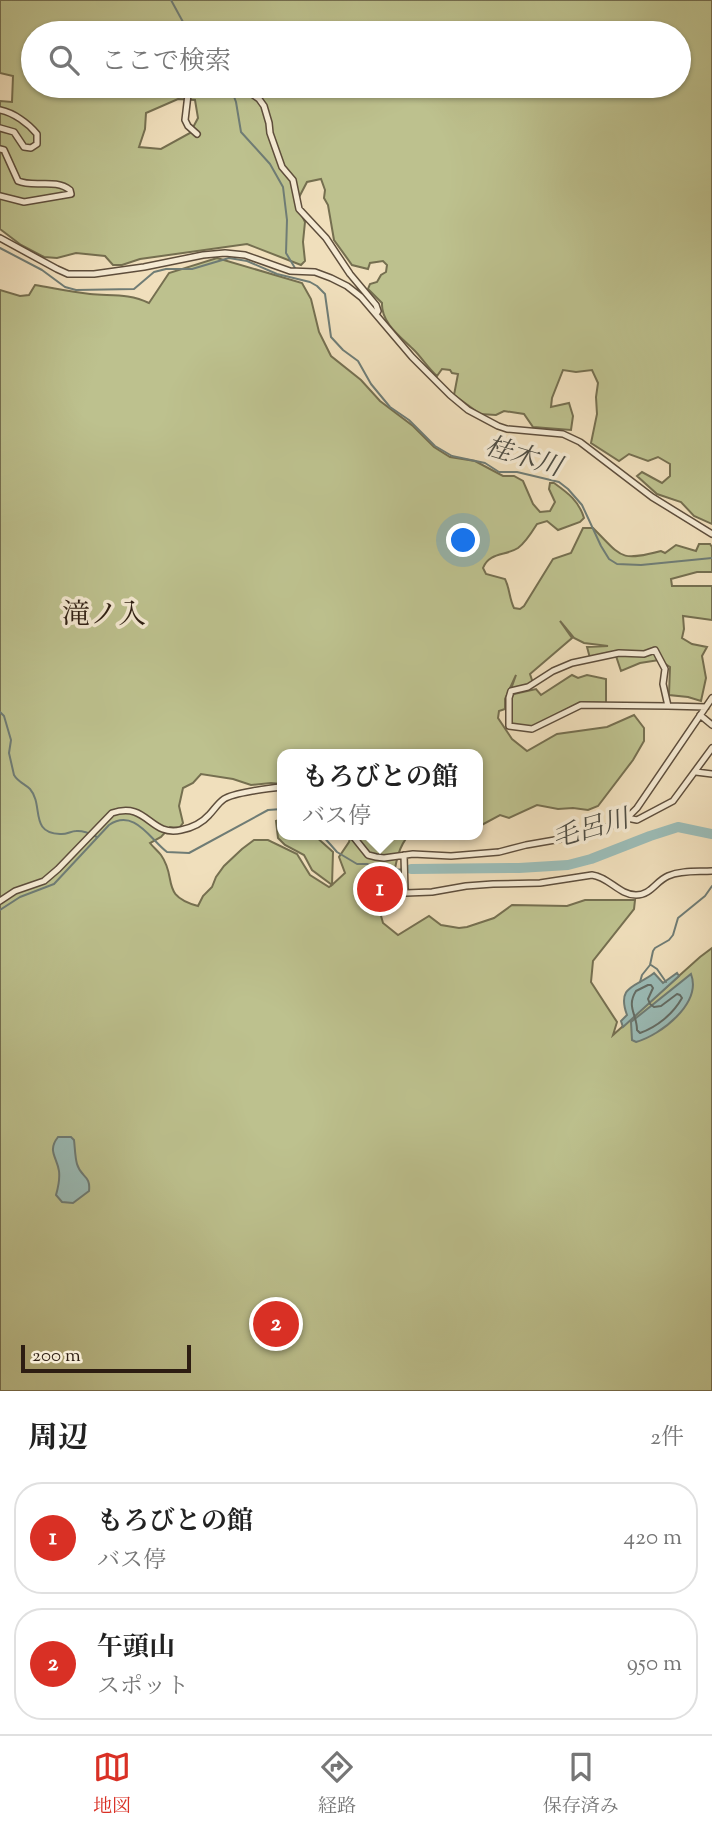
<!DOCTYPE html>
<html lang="ja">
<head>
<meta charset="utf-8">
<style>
	body { margin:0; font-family:"Sorts Mill Goudy","Noto Serif JP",serif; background:#f2f2f2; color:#222 }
	.scale { position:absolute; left:21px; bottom:18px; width:170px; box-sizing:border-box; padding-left:7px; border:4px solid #2d1d12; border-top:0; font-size:19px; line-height:24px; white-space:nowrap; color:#2d1d12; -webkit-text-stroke:5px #f5ead3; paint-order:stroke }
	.you { position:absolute; left:464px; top:541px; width:24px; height:24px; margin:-18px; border:5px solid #fff; border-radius:50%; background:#1a73e8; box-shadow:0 0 0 10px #1a73e833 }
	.badge { display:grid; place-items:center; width:46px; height:46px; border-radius:50%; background:#d93025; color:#fff; font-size:23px; font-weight:700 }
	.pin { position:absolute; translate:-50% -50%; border:4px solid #fff; box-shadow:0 2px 7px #0006 }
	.popup { position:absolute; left:277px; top:749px; width:206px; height:91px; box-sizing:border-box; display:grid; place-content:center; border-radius:14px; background:#fff; filter:drop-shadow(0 2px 5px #0005); font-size:23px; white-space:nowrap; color:#767676 }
	.popup b { font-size:26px; color:#222 }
	.popup::after { content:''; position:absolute; left:50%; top:100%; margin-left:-14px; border:14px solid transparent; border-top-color:#fff }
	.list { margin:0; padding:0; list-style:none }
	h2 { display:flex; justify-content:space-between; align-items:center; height:91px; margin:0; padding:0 28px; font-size:30px }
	h2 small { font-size:23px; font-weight:400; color:#767676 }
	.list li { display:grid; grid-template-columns:46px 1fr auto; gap:21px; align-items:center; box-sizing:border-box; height:112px; margin:0 14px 14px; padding:0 14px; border:2px solid #e0e0e0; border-radius:28px }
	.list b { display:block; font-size:26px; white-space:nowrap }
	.list p { margin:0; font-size:23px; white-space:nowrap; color:#767676 }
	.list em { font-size:23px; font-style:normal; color:#767676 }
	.icon { flex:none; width:38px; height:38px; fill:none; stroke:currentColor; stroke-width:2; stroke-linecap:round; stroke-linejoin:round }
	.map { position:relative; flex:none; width:712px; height:1391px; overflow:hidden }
	.search { position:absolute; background:#fff; box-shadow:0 2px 5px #0004; left:21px; right:21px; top:21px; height:77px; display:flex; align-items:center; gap:18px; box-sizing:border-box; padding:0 24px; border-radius:38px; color:#767676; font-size:26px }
	.sheet { height:343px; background:#fff }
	nav { display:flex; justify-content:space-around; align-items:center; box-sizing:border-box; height:98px; border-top:2px solid #e0e0e0; background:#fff; font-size:19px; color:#767676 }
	nav a { display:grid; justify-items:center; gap:4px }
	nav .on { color:#d93025 }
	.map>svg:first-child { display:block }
	.green { fill:#bdc18e; stroke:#756f50; stroke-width:2; fill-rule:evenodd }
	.water { fill:#9bbcb7; stroke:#6f7c75; stroke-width:2 }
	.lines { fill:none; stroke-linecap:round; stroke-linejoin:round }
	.shore { stroke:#646c64; stroke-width:2 }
	.stream { stroke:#6f7c75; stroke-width:2 }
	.river { stroke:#9bbcb7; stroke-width:10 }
	.minor-casing { stroke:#5e4e3c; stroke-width:8 }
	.minor { stroke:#f5ead3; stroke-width:5 }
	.labels { text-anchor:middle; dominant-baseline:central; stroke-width:7; stroke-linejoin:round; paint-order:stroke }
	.water-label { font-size:26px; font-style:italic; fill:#4e4d44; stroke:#f5ead3 }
	.quarter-label { font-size:28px; fill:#2d1d12; stroke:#f5ead3 }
</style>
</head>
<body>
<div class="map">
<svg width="712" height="1391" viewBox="0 0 712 1391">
	<rect width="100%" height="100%" fill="#f0dfbc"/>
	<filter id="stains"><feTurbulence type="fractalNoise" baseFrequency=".00286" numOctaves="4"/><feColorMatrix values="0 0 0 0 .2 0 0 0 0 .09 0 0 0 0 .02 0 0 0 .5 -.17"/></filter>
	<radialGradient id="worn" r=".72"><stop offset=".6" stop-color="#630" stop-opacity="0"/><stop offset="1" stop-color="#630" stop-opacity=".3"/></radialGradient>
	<path class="green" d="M0,0H712V524L694,516L681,502L657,494L637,476L642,472L662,483L670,476V464L658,457L648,461L629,454L619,461L591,443L597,414L596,397L598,383L592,370L576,372L563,370L552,398L551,407L569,403L573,416L571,430L533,427L524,414L504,411L496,415L480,414L454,395L458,374L452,373L450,370L442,369L437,376C428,368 422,358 414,350C401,337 381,323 382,303L368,289L370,284L377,282L381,275L386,272L387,265L383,261L370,263L368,269L352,265L334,240L328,205L324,198L325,190L321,179L307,182L296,203L305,222L303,242L305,261L301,265L247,244L140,259L122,265H113L105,256L76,253L57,258L44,257L21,245L0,229V101L12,102L13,76L0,73ZM33,33H679V86H33ZM178,99L195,100L198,118L190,133L161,149L139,147L145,129L146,113Z
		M217,258L302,283L311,299L319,332L331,356L361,380L380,401L413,426L434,447L450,457L475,461L503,476H514L523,481L533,504L540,512L550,511L555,502L549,489L550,483H554C568,493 579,501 584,518L580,522L558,530L547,521L537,524C532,532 526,542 518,548C506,556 489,552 483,568L486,574L505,579C510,589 509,598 514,608L520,609L524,606L553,559L571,553L583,528H593C622,557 619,562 661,551L665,553L676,545L696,551L699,544H710L712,547V572H697L671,579L672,586H712V620L683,616L684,629L682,638L692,644L707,647L702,656L706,678L701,701L688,697L669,695L670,667L659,660L640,663L621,671L615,653L590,658L587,647L608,646L584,643L574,638L560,621L572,638L530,674L533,683L511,689L516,675L505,699V709L499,711L498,718L512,739L527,751L557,734L607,727L634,715L644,728V741L633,760L598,806L588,810L573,808L558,809L537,805L509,818L500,815L478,827V754H282V784L271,783L251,785L233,779L201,774L193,783L183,788L179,806L183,823L179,828L170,827L161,837L150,843C153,847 158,851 161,855C178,879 159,895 198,906L203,896L212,887L216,877L224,866L242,849L254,840H268L297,854L310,875L329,887L332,885L312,870L304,855L285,845L278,838L276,821L282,819V835H314L333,852L332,885L345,873L339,857L349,842L351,835H409C398,847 396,863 393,879L368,882L378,905L383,923L398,935L429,916L441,925L459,928L467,927L494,918L512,905L567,906L585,900H635L634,909L593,961L591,982L617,1022L613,1035L700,957L712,948V1391H0V290L20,296L29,295L35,285C53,288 71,292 90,294C111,296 129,293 149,303L169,273Z
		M572,675L578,678L587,675L606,679V703L580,702L532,727L511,724V698L514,694L536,689L541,695Z"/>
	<path class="water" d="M654,973L663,983L677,973L679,976L623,1027L621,1021L627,1015C616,985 637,987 654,973Z
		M691,974C702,1003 661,1035 636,1042L632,1040L631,1022Z
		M58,1137H71L74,1140C75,1148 75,1157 77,1164C81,1178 91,1175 89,1191L73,1203L62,1202L56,1195C58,1188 60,1179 59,1171C57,1157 47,1151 58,1137Z"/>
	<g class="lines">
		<path class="shore" d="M648,985H651L653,988L648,999L650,1004L654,1007L661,1006L677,994L680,995L682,998C673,1014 657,1027 640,1033L637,1030C637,1014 626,1007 636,991Z"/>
		<path class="stream" d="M171,0L189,33
			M230,86L236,102L241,132L270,164L283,187L287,220L286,253L295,268
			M0,248L42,270L65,287L76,290L134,289L154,272L166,269H192L229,258L247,261L277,274L310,282L317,286L325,294L331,337L343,350L358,361L371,384L390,407L409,420L435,446L452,456L485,463L499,472H517L559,482L568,489L582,505L601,546L609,559L617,564L641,565L712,558
			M0,712L4,716L11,740L9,753L14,775C18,782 25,784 30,789C44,805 29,833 60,834C66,835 71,831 76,831C84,830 91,834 97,837
			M322,835L337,852L357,864H367L388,870L411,869
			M0,910L20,897L54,884L109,825C134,808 150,839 167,852L189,853L268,810L282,809
			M651,965L657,969L666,982
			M640,982L642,975L650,965L653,951L655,948L669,940L673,935L678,918L705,896L712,886"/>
		<path class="river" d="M411,869L519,868L568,865L591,859L650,836L678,827L712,834"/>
		<defs>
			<path id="minor" d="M189,86L185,120L188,126L197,134
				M241,86L259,99L264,106L269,123L270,133L282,167L293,180L299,209L326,238L350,274L376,305L378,311L376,314
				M0,110C14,113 28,123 37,134V144L31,148L24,147L14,132L0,128
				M0,149L4,150L18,181C34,188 55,178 70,190L71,194L24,202L0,196
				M0,238L57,269L68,274H94L144,267L203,255L225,253L245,255L290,271L315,272L331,278L347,286L361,297L412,357L450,395L468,410L498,426L507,429L563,434L580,442L652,497L712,534
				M655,650L665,669L663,684L668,706L581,705L532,729L509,726V698L511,691L528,687L553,671L572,663L619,653L644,654Z
				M668,706L706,707
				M700,715L712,725
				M696,772L712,774
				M627,818L637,820L673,801L712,748
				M352,835L368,855L376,857L384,858L413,854L451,856L499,852L526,845L578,836L617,824L627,818L637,808L712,698
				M404,855L405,892L406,893L432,892L466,886L493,884L540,883L592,875C609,877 619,895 636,895C651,895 656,881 668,876C682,870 698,872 712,871
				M0,901L15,891L44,881L58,869L112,813C148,801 149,837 181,830C191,828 202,823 209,815C214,810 218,803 224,799C233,793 270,788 282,787"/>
		</defs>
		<use href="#minor" class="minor-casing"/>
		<use href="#minor" class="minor"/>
	</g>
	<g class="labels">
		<g class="water-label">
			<text transform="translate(523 458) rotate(17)">桂木川</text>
			<text transform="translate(591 830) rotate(-16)">毛呂川</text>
		</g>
		<g class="quarter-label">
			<text x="104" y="616">滝ノ入</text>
		</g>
	</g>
	<rect width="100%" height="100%" filter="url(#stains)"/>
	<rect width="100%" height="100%" fill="url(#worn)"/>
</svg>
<div class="scale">200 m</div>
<div class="you"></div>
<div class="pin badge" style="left:380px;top:889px">1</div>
<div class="popup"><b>もろびとの館</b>バス停</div>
<div class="pin badge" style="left:276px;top:1324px">2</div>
<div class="search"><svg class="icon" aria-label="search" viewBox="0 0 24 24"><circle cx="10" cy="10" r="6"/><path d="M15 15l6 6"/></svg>ここで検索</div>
</div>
<section class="sheet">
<h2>周辺<small>2件</small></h2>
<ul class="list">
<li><span class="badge">1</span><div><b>もろびとの館</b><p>バス停</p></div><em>420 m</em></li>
<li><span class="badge">2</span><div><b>午頭山</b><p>スポット</p></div><em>950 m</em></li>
</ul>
</section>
<nav>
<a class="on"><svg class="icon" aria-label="map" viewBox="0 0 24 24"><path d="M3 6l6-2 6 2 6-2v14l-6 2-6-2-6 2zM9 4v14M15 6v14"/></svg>地図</a>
<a><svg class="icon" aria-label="directions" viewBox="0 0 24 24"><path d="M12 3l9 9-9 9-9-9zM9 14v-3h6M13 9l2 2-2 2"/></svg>経路</a>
<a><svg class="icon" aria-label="saved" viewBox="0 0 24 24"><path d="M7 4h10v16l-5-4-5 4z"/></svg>保存済み</a>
</nav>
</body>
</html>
